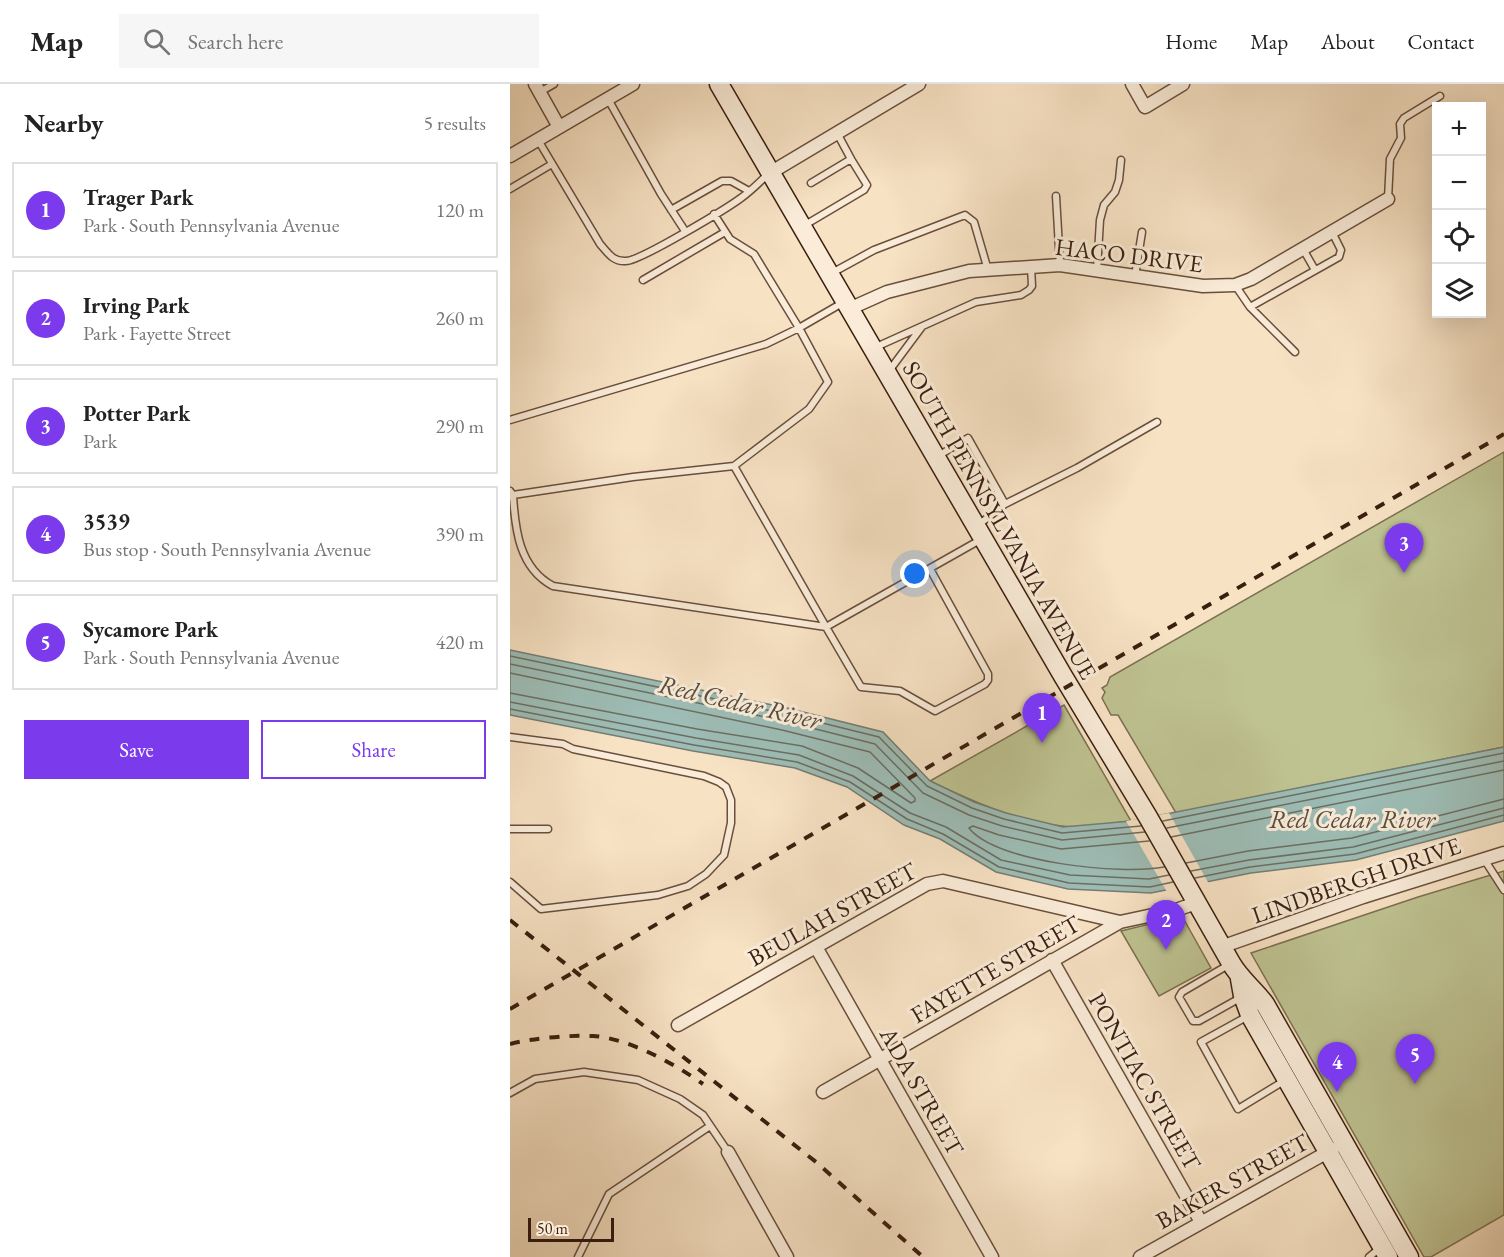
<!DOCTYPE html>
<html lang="en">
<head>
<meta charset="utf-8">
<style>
	body { margin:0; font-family:"EB Garamond",serif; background:#f6f6f6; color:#222 }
	.controls { position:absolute; right:18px; top:18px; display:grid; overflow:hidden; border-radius:0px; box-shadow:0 6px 24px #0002 }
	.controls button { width:54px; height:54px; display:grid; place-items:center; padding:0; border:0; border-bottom:2px solid #e0e0e0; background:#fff; color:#222; font:30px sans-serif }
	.scale { position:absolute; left:18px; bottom:15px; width:86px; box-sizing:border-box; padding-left:6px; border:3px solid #3a1e0e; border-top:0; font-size:16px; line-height:21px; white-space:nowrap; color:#3a1e0e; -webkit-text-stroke:4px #faecd9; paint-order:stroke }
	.you { position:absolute; left:405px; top:490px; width:21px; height:21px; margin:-15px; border:4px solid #fff; border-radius:50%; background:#1a73e8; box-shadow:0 0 0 9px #1a73e833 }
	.badge { display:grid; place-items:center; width:39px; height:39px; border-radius:50%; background:#7c3aed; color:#fff; font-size:20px; font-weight:700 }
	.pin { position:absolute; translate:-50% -50px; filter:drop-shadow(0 2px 3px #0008) }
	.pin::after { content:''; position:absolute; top:32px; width:21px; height:18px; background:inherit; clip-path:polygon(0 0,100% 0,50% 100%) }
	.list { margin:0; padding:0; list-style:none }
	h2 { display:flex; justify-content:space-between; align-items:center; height:78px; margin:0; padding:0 24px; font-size:26px }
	h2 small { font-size:20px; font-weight:400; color:#767676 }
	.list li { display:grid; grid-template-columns:39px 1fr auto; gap:18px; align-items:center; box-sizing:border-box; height:96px; margin:0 12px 12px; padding:0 12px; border:2px solid #e0e0e0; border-radius:0px }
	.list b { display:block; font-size:22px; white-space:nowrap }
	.list p { margin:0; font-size:20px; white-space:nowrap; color:#767676 }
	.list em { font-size:20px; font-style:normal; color:#767676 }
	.actions { display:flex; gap:12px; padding:18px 24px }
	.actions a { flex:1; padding:14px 0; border:2px solid #7c3aed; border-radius:0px; text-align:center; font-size:21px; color:#7c3aed }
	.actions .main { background:#7c3aed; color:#fff }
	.icon { flex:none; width:33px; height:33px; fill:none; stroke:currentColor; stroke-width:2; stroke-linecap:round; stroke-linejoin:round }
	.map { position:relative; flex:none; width:994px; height:1173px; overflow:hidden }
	header { display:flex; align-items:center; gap:36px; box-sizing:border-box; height:84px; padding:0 30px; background:#fff; border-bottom:2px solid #e0e0e0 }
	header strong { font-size:28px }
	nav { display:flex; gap:33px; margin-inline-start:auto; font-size:21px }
	.search { width:420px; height:54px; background:#f6f6f6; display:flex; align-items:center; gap:15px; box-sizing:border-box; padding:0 21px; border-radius:0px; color:#767676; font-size:22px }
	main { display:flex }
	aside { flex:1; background:#fff }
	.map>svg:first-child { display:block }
	.green { fill:#bfc392; stroke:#7c7050; stroke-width:1.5 }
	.water { fill:#9dbdb6; stroke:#757d73; stroke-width:1.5 }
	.pier { fill:#f7e2c4 }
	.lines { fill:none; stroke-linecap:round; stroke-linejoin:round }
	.shore { stroke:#6c6e62; stroke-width:1.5 }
	.lane-casing { stroke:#694f3c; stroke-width:9 }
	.street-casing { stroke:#694f3c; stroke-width:15 }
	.secondary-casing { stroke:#3a1e0e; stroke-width:21 }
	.lane { stroke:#faecd9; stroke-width:6 }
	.street { stroke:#faecd9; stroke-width:12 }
	.secondary { stroke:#faecd9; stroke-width:18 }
	.rail { stroke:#3a1e0e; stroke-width:4; stroke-dasharray:10 10; stroke-linecap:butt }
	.labels { text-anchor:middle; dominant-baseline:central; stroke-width:6; stroke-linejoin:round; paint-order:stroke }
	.street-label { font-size:24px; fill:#3a1e0e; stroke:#faecd9 }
	.water-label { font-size:26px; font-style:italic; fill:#584e40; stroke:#faecd9 }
</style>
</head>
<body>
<header>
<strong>Map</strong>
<div class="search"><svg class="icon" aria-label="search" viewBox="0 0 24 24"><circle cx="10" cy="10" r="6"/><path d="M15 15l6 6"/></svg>Search here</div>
<nav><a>Home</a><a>Map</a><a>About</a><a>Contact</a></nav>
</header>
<main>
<aside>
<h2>Nearby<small>5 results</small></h2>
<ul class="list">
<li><span class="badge">1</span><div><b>Trager Park</b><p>Park · South Pennsylvania Avenue</p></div><em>120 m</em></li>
<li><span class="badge">2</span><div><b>Irving Park</b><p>Park · Fayette Street</p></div><em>260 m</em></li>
<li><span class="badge">3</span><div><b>Potter Park</b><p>Park</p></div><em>290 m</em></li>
<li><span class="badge">4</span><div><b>3539</b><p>Bus stop · South Pennsylvania Avenue</p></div><em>390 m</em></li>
<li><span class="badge">5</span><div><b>Sycamore Park</b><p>Park · South Pennsylvania Avenue</p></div><em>420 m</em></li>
</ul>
<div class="actions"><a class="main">Save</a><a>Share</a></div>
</aside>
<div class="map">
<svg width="994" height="1173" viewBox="0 0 994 1173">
	<rect width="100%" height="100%" fill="#f7e2c4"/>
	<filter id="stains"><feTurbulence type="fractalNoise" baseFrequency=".00333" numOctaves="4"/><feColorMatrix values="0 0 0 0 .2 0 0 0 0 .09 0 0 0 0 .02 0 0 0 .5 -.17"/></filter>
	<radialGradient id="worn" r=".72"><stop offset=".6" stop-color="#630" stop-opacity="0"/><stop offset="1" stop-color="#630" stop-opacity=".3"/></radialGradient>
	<path class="green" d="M994,368V663L666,729L608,631H601L592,614L595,608L592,604L597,601L600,593Z
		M554,621L621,737C601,739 571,745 552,742C507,737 461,717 420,697Z
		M994,787V1131L921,1173H914L741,869L908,813Z
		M672,832L701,884L649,912L611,847Z"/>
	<path class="water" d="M0,566L277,624L373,648L420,697L464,718L496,729L553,743L621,737L994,663V737L846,776L741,789L641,809L558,805L486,788L430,755L394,741L337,703L285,684L183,667L0,631Z"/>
	<path class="pier" d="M659,729L699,800L657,808L616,737Z"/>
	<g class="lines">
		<path class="shore" d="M0,572L276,630L369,653L417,702L462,724L494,735L552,749L631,742
			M0,580L274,637L365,660L413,709L459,731L492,742L552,756L635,748
			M0,589L272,646L360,668L405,714V717L401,719L348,684L292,662L187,645L0,609
			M0,618L186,654L289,671L343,692L400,729L436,743L491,776L560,791L639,795L659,791
			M0,625L184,661L287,678L340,698L397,735L433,750L489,783L559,799L640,803L663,798
			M653,737L994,669
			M657,744L994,677
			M661,753L994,686
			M639,757L551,765L489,751L463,742L459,744C486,779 612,791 654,783
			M676,779L738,767L842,754L994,715
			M681,787L739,776L843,763L994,724
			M685,794L740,783L845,770L994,731"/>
		<defs>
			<path id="lane" d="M30,8L44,0
				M98,15L151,110L175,147
				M327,49L341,75
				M28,56L90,160C98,169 103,178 116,177C130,177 216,125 231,114C241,107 250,98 259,89
				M0,105L42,80
				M546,112L550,181
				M878,115L880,75L891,54L890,40L894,34L930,12
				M161,126L212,97H221L239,107
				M204,130L220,155L244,170L289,244L334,218
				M295,141L354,106L357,101L341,75L301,99
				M793,165L805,186
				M587,186L590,136L594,121L605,108L609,96L611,76
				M320,190L364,166L455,131L464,138L478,186
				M625,192L632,148
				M133,196L215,148
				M725,201L740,223L785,268
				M740,223L829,173L831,166L822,148
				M366,263L466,218L511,211L519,206L522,202L521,183
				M379,287L411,244
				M0,336L256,260L289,244L318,298L299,325L224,382L316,543L470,456
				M428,372L458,354L495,420
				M0,407L3,411L123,393L224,382
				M0,413L3,411C5,445 9,484 43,502L316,543L351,603L390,607L425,627L475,600L478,596V590L420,485
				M467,442L495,420L567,384L647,338
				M0,653L53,660L63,665L194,692L209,698L216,703L221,716V739L214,771L196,790L178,802L148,811L31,825L0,798
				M0,745H38
				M974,775L994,806
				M720,880L672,908L669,913L683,937H689L730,914
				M738,932L691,958L728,1025L774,997
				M0,1009L25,995L74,988L128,996L170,1015L193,1031L218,1068
				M68,1173L99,1110L200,1042
				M859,1173L870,1164"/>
			<path id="street" d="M25,0L49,43
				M622,0L635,23L673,0
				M0,72L123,0
				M260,89L409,0
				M339,225L377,208L459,187L550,181L693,202L725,201L741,195L878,115
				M306,863L482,1173
				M711,863L853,813L994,769
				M542,876L691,1138
				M168,941L417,800L433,797L610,838
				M313,1008L610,838L666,826L686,819
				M218,1068L277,1173
				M630,1173L823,1065"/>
			<path id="secondary" d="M209,0L553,592L638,733L721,879C730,895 744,905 755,920L899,1173
				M730,895L733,912L740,931L878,1173"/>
		</defs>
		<use href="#lane" class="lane-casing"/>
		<use href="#street" class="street-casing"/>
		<use href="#secondary" class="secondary-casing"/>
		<use href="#lane" class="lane"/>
		<use href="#street" class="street"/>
		<use href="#secondary" class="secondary"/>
		<path class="rail" d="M0,836L306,1078L413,1173
			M0,925L994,350
			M0,960C23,954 59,951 83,952C118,954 165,980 193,1000"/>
	</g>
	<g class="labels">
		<g class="street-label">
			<text transform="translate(619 171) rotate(7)">HACO DRIVE</text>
			<text transform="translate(490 436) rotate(60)">SOUTH PENNSYLVANIA AVENUE</text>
			<text transform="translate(846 796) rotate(-19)">LINDBERGH DRIVE</text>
			<text transform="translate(322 830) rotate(-29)">BEULAH STREET</text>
			<text transform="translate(485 885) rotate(-30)">FAYETTE STREET</text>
			<text transform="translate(635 997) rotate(60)">PONTIAC STREET</text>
			<text transform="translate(412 1007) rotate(60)">ADA STREET</text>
			<text transform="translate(722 1097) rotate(-29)">BAKER STREET</text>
		</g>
		<g class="water-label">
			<text transform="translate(230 618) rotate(13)">Red Cedar River</text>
			<text x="842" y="735">Red Cedar River</text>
		</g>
	</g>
	<rect width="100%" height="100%" filter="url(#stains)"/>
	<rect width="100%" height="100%" fill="url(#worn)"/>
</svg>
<div class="controls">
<button>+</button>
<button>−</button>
<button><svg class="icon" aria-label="locate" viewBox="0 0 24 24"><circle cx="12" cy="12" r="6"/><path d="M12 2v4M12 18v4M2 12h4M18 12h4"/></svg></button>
<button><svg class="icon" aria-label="layers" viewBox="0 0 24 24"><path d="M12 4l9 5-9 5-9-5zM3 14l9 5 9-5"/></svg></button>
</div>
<div class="scale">50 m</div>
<div class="you"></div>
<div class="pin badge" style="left:532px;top:659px">1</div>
<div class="pin badge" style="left:656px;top:866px">2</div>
<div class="pin badge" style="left:894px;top:489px">3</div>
<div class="pin badge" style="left:827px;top:1008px">4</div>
<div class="pin badge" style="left:905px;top:1000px">5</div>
</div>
</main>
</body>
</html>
